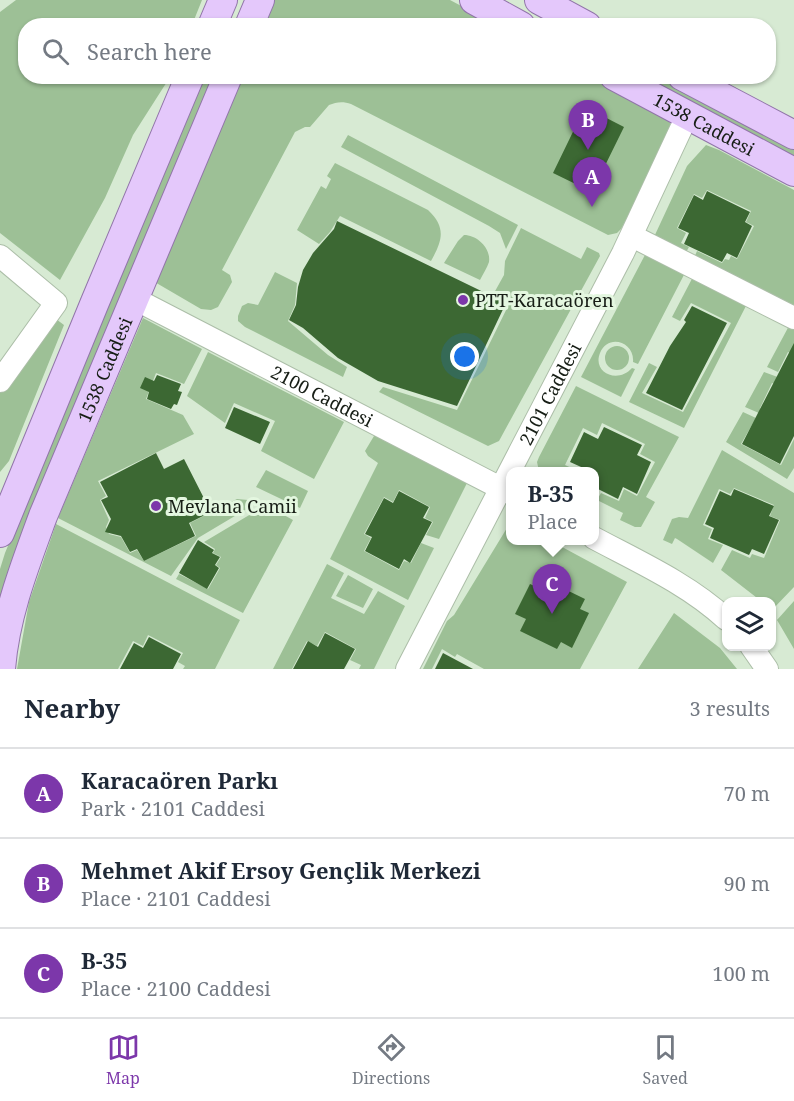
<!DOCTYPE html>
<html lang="en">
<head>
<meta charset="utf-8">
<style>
	body { margin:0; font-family:"Noto Serif",serif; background:#f2f2f3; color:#1f2937 }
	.controls { position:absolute; right:18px; bottom:18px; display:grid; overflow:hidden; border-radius:12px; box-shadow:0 2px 4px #0004 }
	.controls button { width:54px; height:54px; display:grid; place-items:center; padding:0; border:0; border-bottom:2px solid #e0e1e3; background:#fff; color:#1f2937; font:30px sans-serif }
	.you { position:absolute; left:465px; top:357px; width:21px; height:21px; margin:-15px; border:4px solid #fff; border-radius:50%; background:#1a73e8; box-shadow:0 0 0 9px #1a73e833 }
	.badge { display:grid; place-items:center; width:39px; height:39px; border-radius:50%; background:#7c37aa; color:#fff; font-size:20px; font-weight:700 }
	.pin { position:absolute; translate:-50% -50px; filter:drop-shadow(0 2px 3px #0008) }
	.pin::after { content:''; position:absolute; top:32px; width:21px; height:18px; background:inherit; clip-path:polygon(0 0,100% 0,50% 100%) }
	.popup { position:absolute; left:506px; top:467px; width:93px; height:78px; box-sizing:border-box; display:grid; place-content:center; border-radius:12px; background:#fff; filter:drop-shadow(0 2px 4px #0005); font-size:20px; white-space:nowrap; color:#747a83 }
	.popup b { font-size:22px; color:#1f2937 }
	.popup::after { content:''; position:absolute; left:50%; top:100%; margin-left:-12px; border:12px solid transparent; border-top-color:#fff }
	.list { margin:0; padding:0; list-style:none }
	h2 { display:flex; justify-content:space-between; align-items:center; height:78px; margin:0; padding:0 24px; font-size:26px }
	h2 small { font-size:20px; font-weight:400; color:#747a83 }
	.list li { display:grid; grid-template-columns:39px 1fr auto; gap:18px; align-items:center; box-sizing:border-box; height:90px; padding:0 24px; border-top:2px solid #e0e1e3 }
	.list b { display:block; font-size:22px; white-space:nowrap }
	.list p { margin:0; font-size:20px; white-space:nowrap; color:#747a83 }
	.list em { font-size:20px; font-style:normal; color:#747a83 }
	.icon { flex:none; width:33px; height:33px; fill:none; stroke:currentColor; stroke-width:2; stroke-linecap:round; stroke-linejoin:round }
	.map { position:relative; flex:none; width:794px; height:669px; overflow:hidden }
	.search { position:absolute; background:#fff; box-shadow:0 2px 4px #0004; left:18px; right:18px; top:18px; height:66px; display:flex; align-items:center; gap:15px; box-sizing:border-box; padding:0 21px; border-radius:24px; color:#747a83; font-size:22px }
	.sheet { height:348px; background:#fff }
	nav { display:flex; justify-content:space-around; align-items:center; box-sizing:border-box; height:84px; border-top:2px solid #e0e1e3; background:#fff; font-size:16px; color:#747a83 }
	nav a { display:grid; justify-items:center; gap:3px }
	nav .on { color:#7c37aa }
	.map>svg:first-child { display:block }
	.green { fill:#9dc096 }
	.building { fill:#3c6833 }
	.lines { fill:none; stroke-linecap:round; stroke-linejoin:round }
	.minor-casing { stroke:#acbea8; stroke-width:24 }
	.major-casing { stroke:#9175a9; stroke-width:30 }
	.minor { stroke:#fff; stroke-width:22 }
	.major { stroke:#e4c8fb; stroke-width:28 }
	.poi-dot { fill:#7c37aa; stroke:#e4f7e0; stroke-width:2 }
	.labels { text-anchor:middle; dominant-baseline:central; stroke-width:6; stroke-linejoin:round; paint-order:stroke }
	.street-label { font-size:18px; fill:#171e16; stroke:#e4f7e0 }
	.poi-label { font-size:18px; fill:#171e16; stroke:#e4f7e0; text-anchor:start }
</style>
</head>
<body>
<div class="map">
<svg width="794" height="669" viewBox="0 0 794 669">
	<rect width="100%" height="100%" fill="#d7ead3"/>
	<path class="green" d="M16,0H202L192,25L26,26V76L170,77L133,135L105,198L60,280L0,233V12Z
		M271,0H450L497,25L260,26Z
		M203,77H213L0,610V569L5,553Z
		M238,77H594L664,113C672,121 671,128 669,139L621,229L617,233L608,235L351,104C343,101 336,102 329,105L310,127H305L295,132L222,270L230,275L232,282L218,307L211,310L201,309L153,281Z
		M635,77H663L794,146V161Z
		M348,135L518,225L506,249L500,233L489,226L341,147Z
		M706,145L719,150L794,190V311L694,258L697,251L722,263L725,259L729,260L731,256L737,259L754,226L746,222L751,211L707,190L702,198L694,194L677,228L686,233L681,243L689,247L685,254L654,237L687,166Z
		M335,163L428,210C447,228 442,241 431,261L340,216L330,232L319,244L297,230L321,186L326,189L331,179L327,176Z
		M521,228L581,259L587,247L599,253L600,256L499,441L488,446L379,392L383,387L457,410L510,302L494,293L504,275L505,261Z
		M464,235C477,235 491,248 489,262C487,268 483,274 480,280L444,263L458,241Z
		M646,253L687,269L638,364L633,362C635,342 608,333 600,353C592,373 618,384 632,368L635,369L621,397L581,377Z
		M275,272L297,283L295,305L288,321L328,355L347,367L343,377L245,327L238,321V316L242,306L248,303L258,305Z
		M695,273L749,300L684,428L629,402L649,363L657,367L642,393L683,412L731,323L691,303L680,321L672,317Z
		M52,316L64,325L9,461L0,472V387Z
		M143,318L202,349L184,384L156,373L146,399L183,415L194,434L98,481L106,496L100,500L109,520L106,527L109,534L121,537L130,553L137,550L144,561L196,536L190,523L237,499L260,501L198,538L171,576L58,518Z
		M790,324L794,326V355L788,352L778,372L767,367Z
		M605 358a12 12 0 1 1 24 0a12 12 0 1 1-24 0Z
		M208,352L344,422L314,479L261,451L275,421L234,403L225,423L187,396Z
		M764,372L783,379L780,386L772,383L760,408L766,416L745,407Z
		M576,386L679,437L646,497L655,502L641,527H635L620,520L623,513L597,500L601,493L619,501L624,489L637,496L655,462L640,454L645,444L602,423L597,435L583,428L565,465L578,471H539L537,462L539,457Z
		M743,412L756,418L741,444L781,465L794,439V468L787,479L726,442Z
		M374,436H381L467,483L439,539L426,535L433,522L425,518L430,507L399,490L393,502L384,497L364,534L371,538L364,551L399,570L404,561L411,563L421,543L434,548L408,600L330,559L378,463L368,456L365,451Z
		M722,450L794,493V587L772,610V602L761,601L721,570L732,550L750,558L752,554L764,558L780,520L770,516L774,505L734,488L730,494L719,489L703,525L712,529L708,539L723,545L713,563L677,539L675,538L672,544L663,540L672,519L679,517L688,518Z
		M266,470L308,491L300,508L256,487Z
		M266,505L293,520L243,613L176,579L179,574L208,589L220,568L216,565L221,557L213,553L215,549L204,542Z
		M510,523V540L551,541L627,582L580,669H484L457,654L455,657L442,649L432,669H423L447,621L454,615Z
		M56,524L240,620L215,669H183L185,666L178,662L183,653L148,635L143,646L133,641L118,669H17L29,602Z
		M327,564L344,573L331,598L364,614L378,591L405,606L374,669H359L361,665L350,660L356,649L325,632L317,646L307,641L292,669H273Z
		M348,575L373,589L363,608L336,596Z
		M794,601V649L777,620Z
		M674,613L720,648L737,669H638Z"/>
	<path class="building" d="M585,107L624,127L592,192L553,173Z
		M707,191L750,212L745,222L752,226L737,258L727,253L722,262L684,244L689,233L678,228L694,195L703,200Z
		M337,221L506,303L457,406L378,381L338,358L303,328L289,320L296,305L298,287L303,270L313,253L334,229Z
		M692,306L727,323L682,410L646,393L670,346L686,322L684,320Z
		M794,343V436L780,464L742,444Z
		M157,375L181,384L178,391L182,392L177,405L174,404L171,409L147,399L149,392L140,388L145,377L154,381Z
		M234,407L270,422L260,444L225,428Z
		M604,427L642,445L637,455L651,462L637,494L623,487L618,499L594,487V471H590L570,462L584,432L598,439Z
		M156,453L164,469L184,459L211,512L189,523L195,536L144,561L137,549L130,552L121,536L105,532L111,519L101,500L108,497L100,482Z
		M734,489L774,506L769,516L779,520L764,554L752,549L749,555L710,538L714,528L705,524L720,491L731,496Z
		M399,491L429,507L423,518L432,522L410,563L404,559L399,569L365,551L372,537L365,534L384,498L393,503Z
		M198,540L214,550L212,553L220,557L215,565L219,568L207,589L179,573Z
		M544,579L585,599L580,609L589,613L572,648L561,642L557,649L520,631L526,619L515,614L530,584L539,588Z
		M325,633L355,649L344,669H293L308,641L318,647Z
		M149,637L181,654L173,669H120L134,643L143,648Z
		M443,653L473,669H435Z"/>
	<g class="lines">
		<defs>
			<g id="minor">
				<path d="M632,236L794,318"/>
				<path d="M0,256L56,303L0,381"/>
				<path id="s1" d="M133,298L510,493"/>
				<path d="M594,538C639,562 688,584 726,619"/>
				<path d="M751,646L767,669"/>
				<path id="s2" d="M407,669L623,253L687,116"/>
			</g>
			<g id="major">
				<path d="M474,0L521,26"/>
				<path d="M539,0L587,26"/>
				<path d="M212,26L223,0"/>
				<path d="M249,26L260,0"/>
				<path id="s3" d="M614,76L794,172"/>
				<path d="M682,76L794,135"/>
				<path d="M0,533L95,302L190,76"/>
				<path id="s4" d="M1,669C5,616 25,565 43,516L228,76"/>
			</g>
		</defs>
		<use href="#minor" class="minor-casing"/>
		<use href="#major" class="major-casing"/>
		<use href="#minor" class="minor"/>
		<use href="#major" class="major"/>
	</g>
	<g class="poi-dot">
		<circle cx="463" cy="300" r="6"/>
		<circle cx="156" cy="506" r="6"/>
	</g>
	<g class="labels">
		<g class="street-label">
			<text stroke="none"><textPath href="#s3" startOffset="102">1538 Caddesi</textPath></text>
			<text stroke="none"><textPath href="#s4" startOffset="318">1538 Caddesi</textPath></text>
			<text stroke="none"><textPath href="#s2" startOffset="310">2101 Caddesi</textPath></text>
			<text stroke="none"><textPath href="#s1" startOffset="213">2100 Caddesi</textPath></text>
		</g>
		<g class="poi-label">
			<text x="475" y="300">PTT-Karacaören</text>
			<text x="168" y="506">Mevlana Camii</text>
		</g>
	</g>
</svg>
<div class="controls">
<button><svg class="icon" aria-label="layers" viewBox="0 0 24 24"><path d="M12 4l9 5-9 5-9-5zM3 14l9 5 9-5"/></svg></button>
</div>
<div class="you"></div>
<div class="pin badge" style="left:592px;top:207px">A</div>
<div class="pin badge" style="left:588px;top:150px">B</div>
<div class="pin badge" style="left:552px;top:614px">C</div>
<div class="popup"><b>B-35</b>Place</div>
<div class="search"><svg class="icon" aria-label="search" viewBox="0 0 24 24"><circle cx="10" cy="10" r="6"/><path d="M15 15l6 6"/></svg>Search here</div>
</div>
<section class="sheet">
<h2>Nearby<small>3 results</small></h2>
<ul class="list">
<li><span class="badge">A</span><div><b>Karacaören Parkı</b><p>Park · 2101 Caddesi</p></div><em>70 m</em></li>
<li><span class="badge">B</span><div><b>Mehmet Akif Ersoy Gençlik Merkezi</b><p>Place · 2101 Caddesi</p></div><em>90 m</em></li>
<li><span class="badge">C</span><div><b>B-35</b><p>Place · 2100 Caddesi</p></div><em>100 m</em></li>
</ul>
</section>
<nav>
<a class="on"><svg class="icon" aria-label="map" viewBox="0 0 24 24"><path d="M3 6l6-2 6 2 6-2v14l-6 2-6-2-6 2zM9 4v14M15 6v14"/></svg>Map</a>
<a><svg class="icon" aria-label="directions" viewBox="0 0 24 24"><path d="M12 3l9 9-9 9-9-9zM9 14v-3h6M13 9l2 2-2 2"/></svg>Directions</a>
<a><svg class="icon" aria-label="saved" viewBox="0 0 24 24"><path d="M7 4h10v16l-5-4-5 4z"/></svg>Saved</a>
</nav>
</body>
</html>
